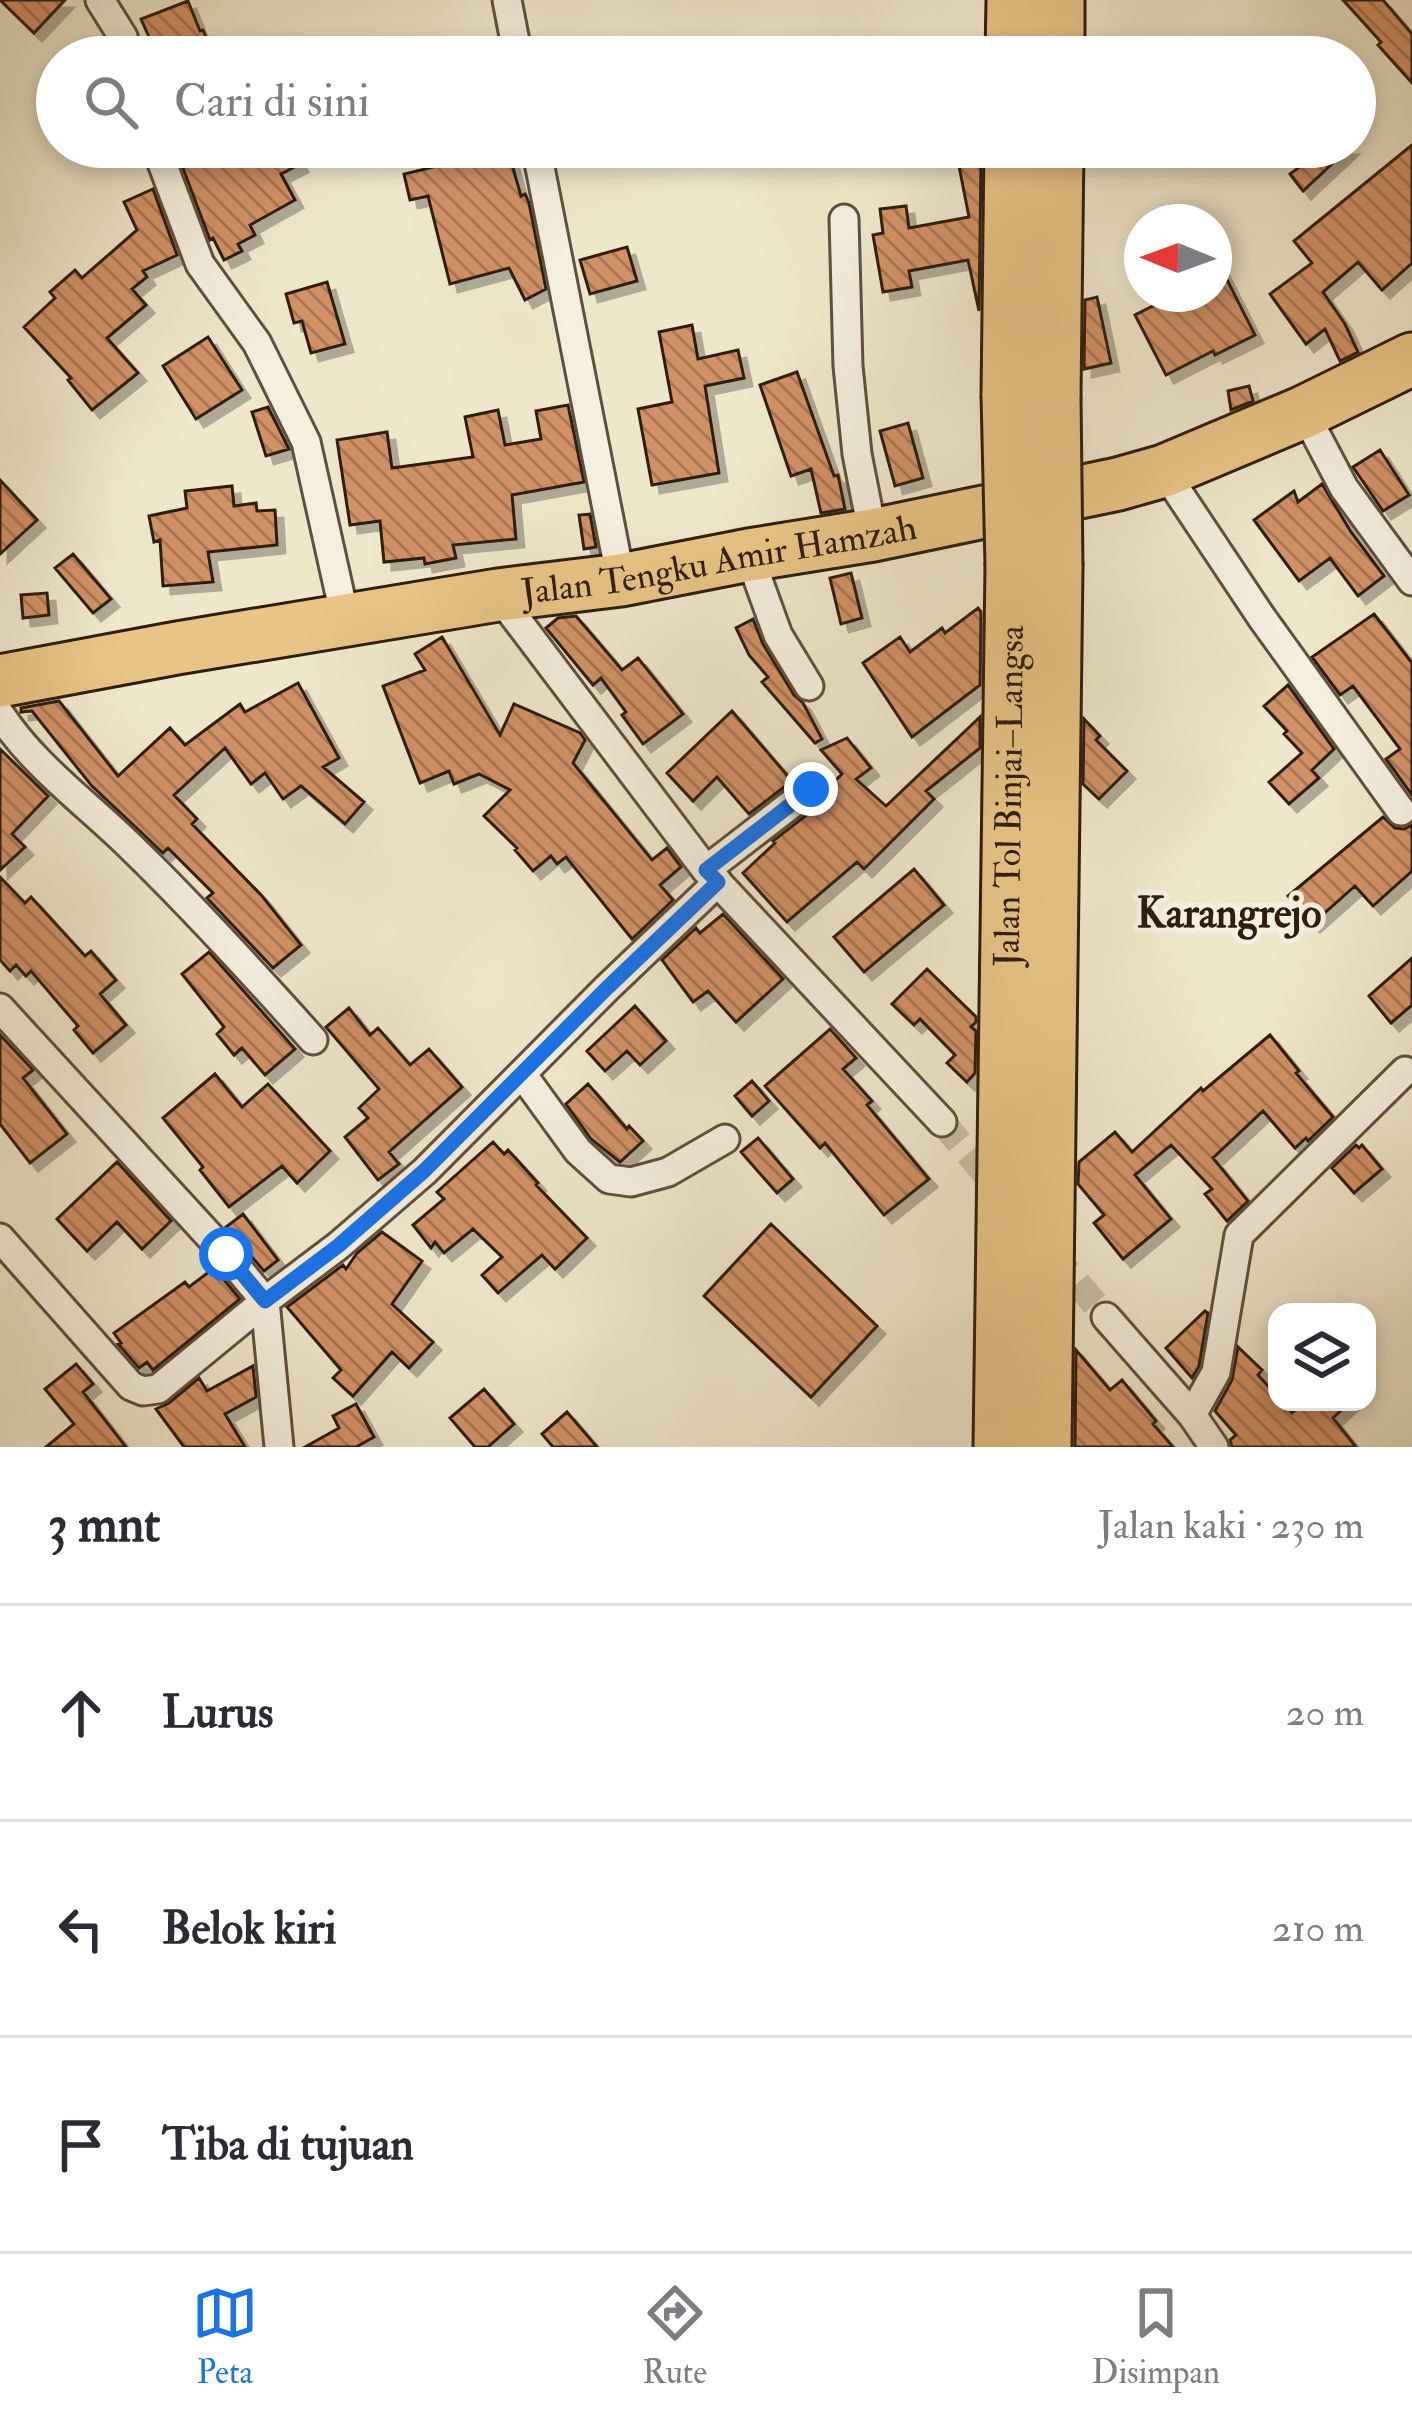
<!DOCTYPE html>
<html lang="id">
<head>
<meta charset="utf-8">
<style>
	body { margin:0; font-family:"IM FELL Double Pica",serif; background:#f7f7f7; color:#2b2b33 }
	.controls { position:absolute; right:36px; bottom:36px; display:grid; overflow:hidden; border-radius:24px; box-shadow:0 6px 18px #0003 }
	.controls button { width:108px; height:108px; display:grid; place-items:center; padding:0; border:0; border-bottom:3px solid #e1e1e2; background:#fff; color:#2b2b33; font:60px sans-serif }
	.compass { position:absolute; left:1124px; top:204px; width:108px; height:108px; border-radius:50%; background:#fff; box-shadow:0 6px 18px #0003; rotate:271deg }
	.stop { position:absolute; width:36px; height:36px; margin:-27px; border:9px solid #1a73e8; border-radius:50%; background:#fff }
	.stop.end { background:#1a73e8; border-color:#fff; box-shadow:0 3px 12px #0008 }
	.list { margin:0; padding:0; list-style:none }
	h2 { display:flex; justify-content:space-between; align-items:center; height:156px; margin:0; padding:0 48px; font-size:51px }
	h2 small { font-size:39px; font-weight:400; color:#7c7c81 }
	.list li { display:grid; grid-template-columns:78px 1fr auto; gap:36px; align-items:center; box-sizing:border-box; height:216px; padding:0 48px; border-top:3px solid #e1e1e2 }
	.list b { display:block; font-size:45px; white-space:nowrap }
	.list em { font-size:39px; font-style:normal; color:#7c7c81 }
	.icon { flex:none; width:66px; height:66px; fill:none; stroke:currentColor; stroke-width:2; stroke-linecap:round; stroke-linejoin:round }
	.map { position:relative; flex:none; width:1412px; height:1447px; overflow:hidden }
	.search { position:absolute; background:#fff; box-shadow:0 6px 18px #0003; left:36px; right:36px; top:36px; height:132px; display:flex; align-items:center; gap:30px; box-sizing:border-box; padding:0 42px; border-radius:66px; color:#7c7c81; font-size:45px }
	.sheet { height:804px; background:#fff }
	nav { display:flex; justify-content:space-around; align-items:center; box-sizing:border-box; height:168px; border-top:3px solid #e1e1e2; background:#fff; font-size:33px; color:#7c7c81 }
	nav a { display:grid; justify-items:center; gap:6px }
	nav .on { color:#1a73e8 }
	.map>svg:first-child { display:block }
	.building { fill:url(#building-back-hatch); stroke:#2e1d0e; stroke-width:3; filter:url(#shadow) }
	.lines { fill:none; stroke-linecap:round; stroke-linejoin:round }
	.street-tunnel { stroke:#c8bfa6; stroke-width:27; stroke-dasharray:27 14; stroke-linecap:butt }
	.street-casing { stroke:#5e503e; stroke-width:33 }
	.highway-casing { stroke:#2e1d0e; stroke-width:57 }
	.street { stroke:#f5efde; stroke-width:27 }
	.highway { stroke:#e8c486; stroke-width:51 }
	.highway-bridge-casing { stroke:#2e1d0e; stroke-width:57; stroke-linecap:butt }
	.highway-bridge { stroke:#e8c486; stroke-width:51 }
	.route { stroke:#1a73e8; stroke-width:15 }
	.labels { text-anchor:middle; dominant-baseline:central; stroke-width:10; stroke-linejoin:round; paint-order:stroke }
	.street-label { font-size:36px; fill:#2e1d0e; stroke:#f5efde }
	.quarter-label { font-size:42px; font-weight:bold; fill:#2e1d0e; stroke:#f5efde }
</style>
</head>
<body>
<div class="map">
<svg width="1412" height="1447" viewBox="0 0 1412 1447">
	<defs>
		<pattern id="building-back-hatch" width="6" height="6" patternUnits="userSpaceOnUse" patternTransform="scale(3)"><rect width="6" height="6" fill="#d19166"/><path d="M-1 5l2 2M0 0l6 6M5-1l2 2" fill="none" stroke="#aa7652"/></pattern>
		<filter id="shadow"><feDropShadow dx="8" dy="8" stdDeviation="0" flood-color="#0004"/></filter>
	</defs>
	<rect width="100%" height="100%" fill="#efe7cc"/>
	<filter id="stains"><feTurbulence type="fractalNoise" baseFrequency=".00167" numOctaves="4"/><feColorMatrix values="0 0 0 0 .2 0 0 0 0 .09 0 0 0 0 .02 0 0 0 .5 -.17"/></filter>
	<radialGradient id="worn" r=".72"><stop offset=".6" stop-color="#630" stop-opacity="0"/><stop offset="1" stop-color="#630" stop-opacity=".3"/></radialGradient>
	<path class="building" d="M0,0H65L34,33Z
		M1343,0H1383L1412,34V83L1378,45L1381,42Z
		M188,1L200,31L203,30L214,57H158L141,19Z
		M1412,145V263L1382,290L1358,262L1323,292L1345,324L1358,352L1340,361L1325,329L1306,344L1270,294L1312,263L1294,241Z
		M175,147H238L242,157L261,147H291L300,164L281,174L295,200L250,225L255,235L238,244L242,251L224,260L213,238L210,240Z
		M464,147H507L521,196L525,194L529,203L546,289L525,300L509,268L450,284L428,196L410,200L404,174L467,159Z
		M1326,147H1350L1303,191L1290,174Z
		M981,162L979,311L968,260L909,271L912,287L883,292L873,235L883,233L880,209L906,206L909,228L969,217L959,166Z
		M153,189L177,255L143,271L147,277L132,289L146,305L107,338L138,373L92,410L68,380L71,378L24,327L55,298L50,292L75,270L82,278L137,230L124,202Z
		M627,247L637,281L590,294L580,260Z
		M1214,254L1255,335L1215,355L1213,351L1166,375L1135,315L1177,294H1214Z
		M327,282L345,344L311,353L302,321L294,323L286,294Z
		M1097,297L1111,363L1084,369L1085,300Z
		M692,325L698,359L738,350L744,378L705,386L719,473L652,485L638,409L672,402L659,332Z
		M208,337L242,390L196,419L163,366Z
		M797,372L834,476L838,475L845,509L821,513L811,469L791,476L760,385Z
		M1249,386L1253,401L1231,410L1228,391Z
		M568,405L584,482L512,495L516,539L453,545L456,558L425,564L424,558L384,562L380,521L350,525L337,440L387,432L392,468L473,457L465,417L498,410L505,445L541,439L536,411Z
		M268,407L289,449L266,456L252,412Z
		M908,423L923,478L895,486L880,431Z
		M1380,450L1409,495L1383,511L1353,467Z
		M0,480L37,520L0,554Z
		M1322,484L1351,532L1384,576L1358,596L1330,558L1299,581L1254,520L1294,491L1298,502Z
		M232,486L234,506L256,503L257,511L275,510L277,545L208,552L213,582L163,586L160,540L154,542L149,516L187,508L185,491Z
		M590,514L596,547L584,549L579,515Z
		M73,554L111,599L93,613L55,568Z
		M851,573L862,618L841,624L830,578Z
		M47,593L49,615L23,618L21,595Z
		M978,608L981,612L980,685L912,737L863,663L900,637L910,652L942,628L945,633Z
		M1374,614L1412,663V795L1386,759L1400,749L1353,686L1340,695L1312,657Z
		M576,616L622,670L638,658L683,714L643,744L622,715L626,712L601,678L593,685L546,628L558,618Z
		M753,619L763,644L794,695L803,703L822,739L815,743L762,682L768,677L749,655L736,628Z
		M442,637L500,735L514,704L580,733L585,740L573,763L652,860L667,848L681,867L660,885L673,900L632,939L566,857L557,864L551,856L533,871L515,850L517,848L484,816L510,790L479,774L454,784L449,771L420,783L383,686L425,670L415,654Z
		M298,683L339,758L323,767L364,802L345,824L301,786L283,799L265,773L251,784L225,748L174,795L197,819L192,824L262,896L301,945L273,968L207,898L213,893L168,848L163,853L91,785L32,711L21,712V708L59,701L118,776L170,728L185,745L240,704L245,712Z
		M1288,685L1334,749L1312,770L1319,778L1289,804L1269,782L1302,753L1284,734L1287,731L1264,706Z
		M732,711L792,781L749,814L717,777L693,801L667,773Z
		M980,717V748L926,791L934,799L864,869L857,862L787,922L743,873L775,843L773,841L822,803L828,795L829,787L842,774L821,750L847,738L871,768L856,779L886,806Z
		M1084,719L1100,736L1096,740L1127,771L1099,799L1083,784Z
		M0,749L48,796L12,834L25,847L0,870Z
		M1383,817L1395,828L1404,829L1412,825V871L1373,906L1355,886L1312,924L1288,896Z
		M914,869L944,905L864,972L834,937Z
		M0,877L25,903L31,897L85,956L91,951L116,980L100,994L126,1025L93,1053L74,1030L78,1026L31,971L26,976L16,965L10,971L0,960Z
		M723,914L783,979L736,1022L708,991L693,1002L662,960L696,928L700,933Z
		M209,952L295,1049L265,1075L242,1048L234,1055L217,1034L224,1027L182,974Z
		M1412,958V1005L1391,1023L1369,996Z
		M927,969L976,1017V1022L971,1027L976,1031L975,1073L967,1082L947,1063L955,1055L920,1019L914,1025L892,1004Z
		M635,1006L666,1041L640,1065L627,1051L605,1071L587,1051Z
		M349,1008L370,1035L378,1028L410,1065L429,1049L462,1087L389,1152L399,1164L378,1180L345,1137L368,1118L359,1108L379,1089L326,1027Z
		M830,1029L856,1058L843,1069L872,1101L867,1105L929,1179L884,1215L825,1143L820,1148L765,1086Z
		M0,1035L33,1070L23,1078L67,1134L30,1163L0,1124Z
		M1270,1035L1299,1071L1296,1073L1333,1117L1308,1141L1306,1138L1295,1148L1263,1111L1213,1158L1248,1201L1227,1221L1205,1194L1212,1189L1171,1145L1135,1175L1171,1219L1123,1259L1094,1223L1104,1215L1078,1184L1079,1162L1115,1132L1132,1152L1201,1088L1203,1091Z
		M215,1074L242,1107L268,1084L330,1151L297,1183L282,1166L229,1207L200,1170L203,1167L163,1118Z
		M752,1081L769,1101L752,1116L735,1096Z
		M588,1084L627,1129L629,1126L643,1141L620,1162L591,1139L566,1104Z
		M758,1138L793,1179L777,1193L741,1152Z
		M493,1142L504,1154L508,1150L538,1183L536,1185L587,1238L555,1269L542,1255L498,1293L482,1275L502,1257L473,1229L444,1253L435,1242L431,1248L413,1225L444,1199L437,1192Z
		M1356,1145L1359,1148L1362,1145L1382,1169L1354,1193L1332,1168Z
		M117,1162L171,1221L142,1249L117,1222L87,1251L57,1219Z
		M243,1214L278,1260L264,1271L226,1227Z
		M771,1224L877,1326L811,1397L704,1296Z
		M382,1232L422,1261L392,1304L433,1342L409,1368L392,1352L353,1396L333,1378L341,1370L287,1307L343,1265L346,1269L357,1253Z
		M214,1268L240,1299L153,1370L147,1362L139,1368L118,1344L121,1343L114,1333L185,1282L189,1287Z
		M1205,1311L1208,1313L1199,1366L1192,1378L1166,1348Z
		M1238,1347L1262,1370L1258,1375L1277,1396V1402H1282L1292,1413L1304,1402H1350L1333,1418L1356,1447H1232L1230,1440L1236,1435L1215,1411L1232,1380Z
		M1076,1350L1110,1390L1122,1380L1156,1421L1153,1424L1173,1447H1075Z
		M76,1364L93,1384L83,1392L126,1447H46L74,1424L45,1389Z
		M253,1366L256,1397L225,1414L245,1447H184L156,1409L169,1403L199,1378L207,1391Z
		M484,1389L514,1424L488,1447H475L450,1418Z
		M356,1404L374,1437L356,1447H305L339,1428L333,1416Z
		M567,1412L597,1447H553L542,1434Z"/>
	<g class="lines">
		<path class="street-tunnel" d="M942,1122L999,1190
			M1051,1252L1106,1317"/>
		<defs>
			<path id="street" d="M100,0L123,37L129,57
				M507,0L518,57
				M156,147L200,264L257,343L306,442L346,622
				M536,147L621,580
				M844,219L848,366L857,454L873,535
				M1304,412L1344,488L1412,581
				M1164,471L1262,618L1401,811
				M749,555L778,635L809,686
				M498,595L706,870L942,1122
				M0,714C33,765 86,803 129,845C193,907 254,974 313,1040
				M706,870L811,789
				M0,1008L226,1254L265,1301L279,1447
				M522,1074L578,1151L609,1179L631,1182L668,1172L725,1139
				M0,1238L131,1386L143,1391L158,1389L265,1301L338,1246L425,1171L607,988L718,882
				M1106,1317L1192,1415L1214,1447
				M1192,1415L1216,1372L1239,1235L1405,1071"/>
			<g id="highway">
				<path d="M1012,57L1013,0"/>
				<path d="M1058,57V0"/>
				<path d="M1008,395L1011,147"/>
				<path d="M1054,396L1057,147"/>
				<path id="s1" d="M0,681L177,648L498,595L621,580L749,555L873,535L1118,484L1164,471L1304,412L1412,359"/>
				<path id="s2" d="M1000,1447L1012,565"/>
				<path d="M1045,1447L1056,566"/>
			</g>
		</defs>
		<use href="#street" class="street-casing"/>
		<use href="#highway" class="highway-casing"/>
		<use href="#street" class="street"/>
		<use href="#highway" class="highway"/>
		<defs>
			<path id="highway-bridge" d="M1008,395L1012,565
				M1054,396L1056,566"/>
		</defs>
		<use href="#highway-bridge" class="highway-bridge-casing"/>
		<use href="#highway-bridge" class="highway-bridge"/>
	</g>
	<g class="lines">
		<path class="route" d="M226,1254L265,1301L338,1246L424,1171L607,988L718,882L706,870L811,789"/>
	</g>
	<g class="labels">
		<g class="street-label">
			<text stroke="none"><textPath href="#s1" startOffset="729">Jalan Tengku Amir Hamzah</textPath></text>
			<text stroke="none"><textPath href="#s2" startOffset="651">Jalan Tol Binjai–Langsa</textPath></text>
		</g>
		<g class="quarter-label">
			<text x="1229" y="914">Karangrejo</text>
		</g>
	</g>
	<rect width="100%" height="100%" filter="url(#stains)"/>
	<rect width="100%" height="100%" fill="url(#worn)"/>
</svg>
<div class="controls">
<button><svg class="icon" aria-label="layers" viewBox="0 0 24 24"><path d="M12 4l9 5-9 5-9-5zM3 14l9 5 9-5"/></svg></button>
</div>
<svg class="compass" viewBox="-18 -18 36 36"><path d="M0-13l5 13h-10z" fill="#e53935"/><path d="M0 13l5-13h-10z" fill="#7c7c81"/></svg>
<div class="stop" style="left:226px;top:1254px"></div>
<div class="stop end" style="left:811px;top:789px"></div>
<div class="search"><svg class="icon" aria-label="search" viewBox="0 0 24 24"><circle cx="10" cy="10" r="6"/><path d="M15 15l6 6"/></svg>Cari di sini</div>
</div>
<section class="sheet">
<h2>3 mnt<small>Jalan kaki · 230 m</small></h2>
<ul class="list">
<li><svg class="icon" aria-label="ahead" viewBox="0 0 24 24"><path d="M12 20V5M6 11l6-6 6 6"/></svg><div><b>Lurus</b></div><em>20 m</em></li>
<li><svg class="icon" aria-label="left" viewBox="0 0 24 24"><path d="M17 20v-9H6M10 6l-5 5 5 5"/></svg><div><b>Belok kiri</b></div><em>210 m</em></li>
<li><svg class="icon" aria-label="arrive" viewBox="0 0 24 24"><path d="M6 21V4h12l-3 4 3 4H6"/></svg><div><b>Tiba di tujuan</b></div></li>
</ul>
</section>
<nav>
<a class="on"><svg class="icon" aria-label="map" viewBox="0 0 24 24"><path d="M3 6l6-2 6 2 6-2v14l-6 2-6-2-6 2zM9 4v14M15 6v14"/></svg>Peta</a>
<a><svg class="icon" aria-label="directions" viewBox="0 0 24 24"><path d="M12 3l9 9-9 9-9-9zM9 14v-3h6M13 9l2 2-2 2"/></svg>Rute</a>
<a><svg class="icon" aria-label="saved" viewBox="0 0 24 24"><path d="M7 4h10v16l-5-4-5 4z"/></svg>Disimpan</a>
</nav>
</body>
</html>
